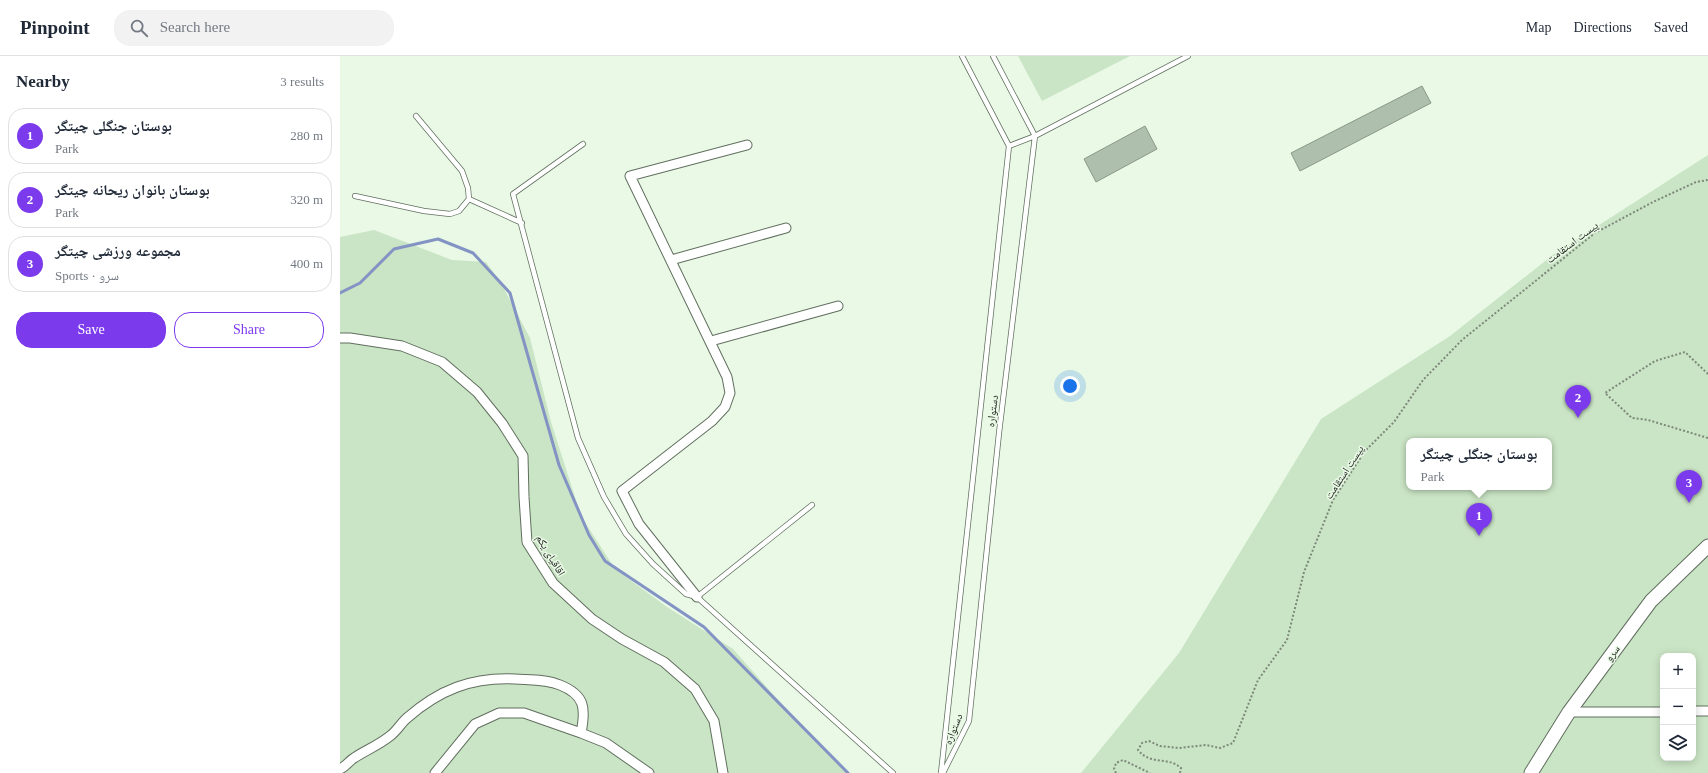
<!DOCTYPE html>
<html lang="en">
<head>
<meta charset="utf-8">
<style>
	body { margin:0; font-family:"Times New Roman","Noto Naskh Arabic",serif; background:#f2f2f3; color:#1f2937 }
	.controls { position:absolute; right:12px; bottom:12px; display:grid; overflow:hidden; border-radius:8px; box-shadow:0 2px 10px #0003 }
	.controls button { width:36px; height:36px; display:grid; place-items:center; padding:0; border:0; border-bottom:1px solid #e0e1e3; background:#fff; color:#1f2937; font:20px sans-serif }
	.you { position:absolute; left:730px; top:330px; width:14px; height:14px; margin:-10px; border:3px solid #fff; border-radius:50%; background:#1a73e8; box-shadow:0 0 0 6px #1a73e833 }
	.badge { display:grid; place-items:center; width:26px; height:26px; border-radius:50%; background:#7c3aed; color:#fff; font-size:13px; font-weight:700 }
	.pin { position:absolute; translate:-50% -33px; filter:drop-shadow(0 1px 2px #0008) }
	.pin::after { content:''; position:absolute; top:21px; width:14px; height:12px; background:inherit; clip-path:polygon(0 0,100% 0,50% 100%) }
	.popup { position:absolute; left:1066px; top:382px; width:146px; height:52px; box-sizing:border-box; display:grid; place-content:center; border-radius:8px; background:#fff; filter:drop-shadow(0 1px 3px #0005); font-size:13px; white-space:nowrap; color:#747a83 }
	.popup b { font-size:15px; color:#1f2937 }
	.popup::after { content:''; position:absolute; left:50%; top:100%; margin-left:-8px; border:8px solid transparent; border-top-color:#fff }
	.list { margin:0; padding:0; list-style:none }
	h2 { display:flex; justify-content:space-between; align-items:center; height:52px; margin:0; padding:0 16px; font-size:17px }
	h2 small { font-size:13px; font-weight:400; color:#747a83 }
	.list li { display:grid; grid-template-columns:26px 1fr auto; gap:12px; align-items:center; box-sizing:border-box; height:56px; margin:0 8px 8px; padding:0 8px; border:1px solid #e0e1e3; border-radius:16px }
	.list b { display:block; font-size:15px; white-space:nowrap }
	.list p { margin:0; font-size:13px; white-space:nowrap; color:#747a83 }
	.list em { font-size:13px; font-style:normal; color:#747a83 }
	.actions { display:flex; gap:8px; padding:12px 16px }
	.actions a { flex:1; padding:9px 0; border:1px solid #7c3aed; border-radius:16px; text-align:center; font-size:14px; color:#7c3aed }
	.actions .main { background:#7c3aed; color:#fff }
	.icon { flex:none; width:22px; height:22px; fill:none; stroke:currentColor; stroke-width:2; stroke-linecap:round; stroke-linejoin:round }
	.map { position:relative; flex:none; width:1368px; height:717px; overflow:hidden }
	header { display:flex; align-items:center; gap:24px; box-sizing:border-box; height:56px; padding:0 20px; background:#fff; border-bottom:1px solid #e0e1e3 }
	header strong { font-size:19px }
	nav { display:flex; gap:22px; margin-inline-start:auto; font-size:14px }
	.search { width:280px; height:36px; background:#f2f2f3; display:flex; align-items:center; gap:10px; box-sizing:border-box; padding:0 14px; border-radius:16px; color:#747a83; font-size:15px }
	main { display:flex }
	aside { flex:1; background:#fff }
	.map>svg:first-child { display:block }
	.green { fill:#cae5c5; fill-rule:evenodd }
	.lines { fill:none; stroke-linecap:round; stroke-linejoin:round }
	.stream { stroke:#8293c4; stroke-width:3 }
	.building { fill:#afbfad; stroke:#899887 }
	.lane-casing { stroke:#616f5f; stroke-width:6 }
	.street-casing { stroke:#616f5f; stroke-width:11 }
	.secondary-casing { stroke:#616f5f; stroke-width:15 }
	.path { stroke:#7d887b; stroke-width:2; stroke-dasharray:2 2; stroke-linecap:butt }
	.lane { stroke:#fff; stroke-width:4.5 }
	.street { stroke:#fff; stroke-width:9 }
	.secondary { stroke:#fff; stroke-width:13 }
	.labels { text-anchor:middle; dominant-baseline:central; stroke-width:3; stroke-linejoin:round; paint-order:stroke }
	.street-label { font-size:11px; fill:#232922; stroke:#e9f9e6 }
</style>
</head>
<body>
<header>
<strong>Pinpoint</strong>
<div class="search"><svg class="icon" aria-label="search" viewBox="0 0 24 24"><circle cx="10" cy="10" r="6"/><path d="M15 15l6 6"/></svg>Search here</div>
<nav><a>Map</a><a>Directions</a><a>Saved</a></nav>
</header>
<main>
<aside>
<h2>Nearby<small>3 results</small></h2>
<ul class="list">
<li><span class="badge">1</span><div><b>بوستان جنگلی چیتگر</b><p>Park</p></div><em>280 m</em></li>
<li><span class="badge">2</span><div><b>بوستان بانوان ریحانه چیتگر</b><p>Park</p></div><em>320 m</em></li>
<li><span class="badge">3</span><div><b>مجموعه ورزشی چیتگر</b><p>Sports · سرو</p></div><em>400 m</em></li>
</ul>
<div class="actions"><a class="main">Save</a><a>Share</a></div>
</aside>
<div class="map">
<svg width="1368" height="717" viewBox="0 0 1368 717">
	<rect width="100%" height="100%" fill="#e9f9e6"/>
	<path class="green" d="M678,0H790L702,45Z
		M1368,99V717H741L839,597L981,363L1110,280L1214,198ZM1069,385H1209V431H1069ZM1323,600H1353V702H1323Z
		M34,174L112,204L146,206L161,227L190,282L211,366L241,460L275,513L327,551L393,593L440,646L509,717H0V181Z"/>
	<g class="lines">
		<path class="stream" d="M0,237L20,227L54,193L98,183L133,197L170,237L219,409L249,479L265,505L364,571L508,717"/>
	</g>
	<path class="building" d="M1082,30L1091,47L960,115L951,97Z
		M805,70L817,93L756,126L744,103Z"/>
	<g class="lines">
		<defs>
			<path id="lane" d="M76,60L122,115L128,132L129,143
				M243,88L173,138L238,382L264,441L286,478L313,508L346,538L357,541L553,717
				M669,90L695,80L848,0
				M15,140L84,155L110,158L119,155L129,143L182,167
				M357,541L472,449
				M601,717L669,90L622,0
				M603,717L629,665L659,377L695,80L653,0"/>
			<path id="street" d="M331,204L446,172
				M0,282H10L62,290L102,306L137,336L162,367L183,400L184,441L187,486L213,527L252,563L282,583L324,606L355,633L374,665L383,717
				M371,285L498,250
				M357,541L299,468L282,435L372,365L385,351L390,337L387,321L290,120L407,89
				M1353,655H1368
				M1229,656H1323
				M0,713C5,711 9,705 14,702C26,694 39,689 50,680C57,675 61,667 67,662C99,634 131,621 175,623C189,624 206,623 220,629C245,639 246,652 241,677L266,687L309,717
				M95,717L135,668L159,657H184L241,677"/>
			<path id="secondary" d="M1191,717L1229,656L1311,545L1368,490"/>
		</defs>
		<use href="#lane" class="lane-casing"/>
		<use href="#street" class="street-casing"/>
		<use href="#secondary" class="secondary-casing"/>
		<path class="path" d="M1368,318L1345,296L1315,305L1265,337L1292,362L1308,364L1368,382
			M776,717L774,713L776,707L783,704L810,717
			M840,717L841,712C828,700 811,710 798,694L802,687L809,685L820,690L839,692L866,689L880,692L893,687L918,624L947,584L964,516L993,444L1025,395L1054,366L1083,324L1122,284L1255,177L1313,146L1356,126L1368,124"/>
		<use href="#lane" class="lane"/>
		<use href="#street" class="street"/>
		<use href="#secondary" class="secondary"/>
	</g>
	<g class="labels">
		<g class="street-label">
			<text transform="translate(1232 186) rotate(-37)">پیست استقامت</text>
			<text transform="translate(652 355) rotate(-83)">دستواره</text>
			<text transform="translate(1004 416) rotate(-57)">پیست استقامت</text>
			<text transform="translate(211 499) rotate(59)">اقاقیای یکم</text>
			<text transform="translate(1272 597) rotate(-53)">سرو</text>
			<text transform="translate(613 673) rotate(-68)">دستواره</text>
		</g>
	</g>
</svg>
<div class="controls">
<button>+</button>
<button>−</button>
<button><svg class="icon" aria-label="layers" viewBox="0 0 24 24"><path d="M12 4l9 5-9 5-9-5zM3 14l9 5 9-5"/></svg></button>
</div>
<div class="you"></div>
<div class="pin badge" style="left:1139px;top:480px">1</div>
<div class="popup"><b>بوستان جنگلی چیتگر</b>Park</div>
<div class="pin badge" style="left:1238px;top:362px">2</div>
<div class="pin badge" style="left:1349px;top:447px">3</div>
</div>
</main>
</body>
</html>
